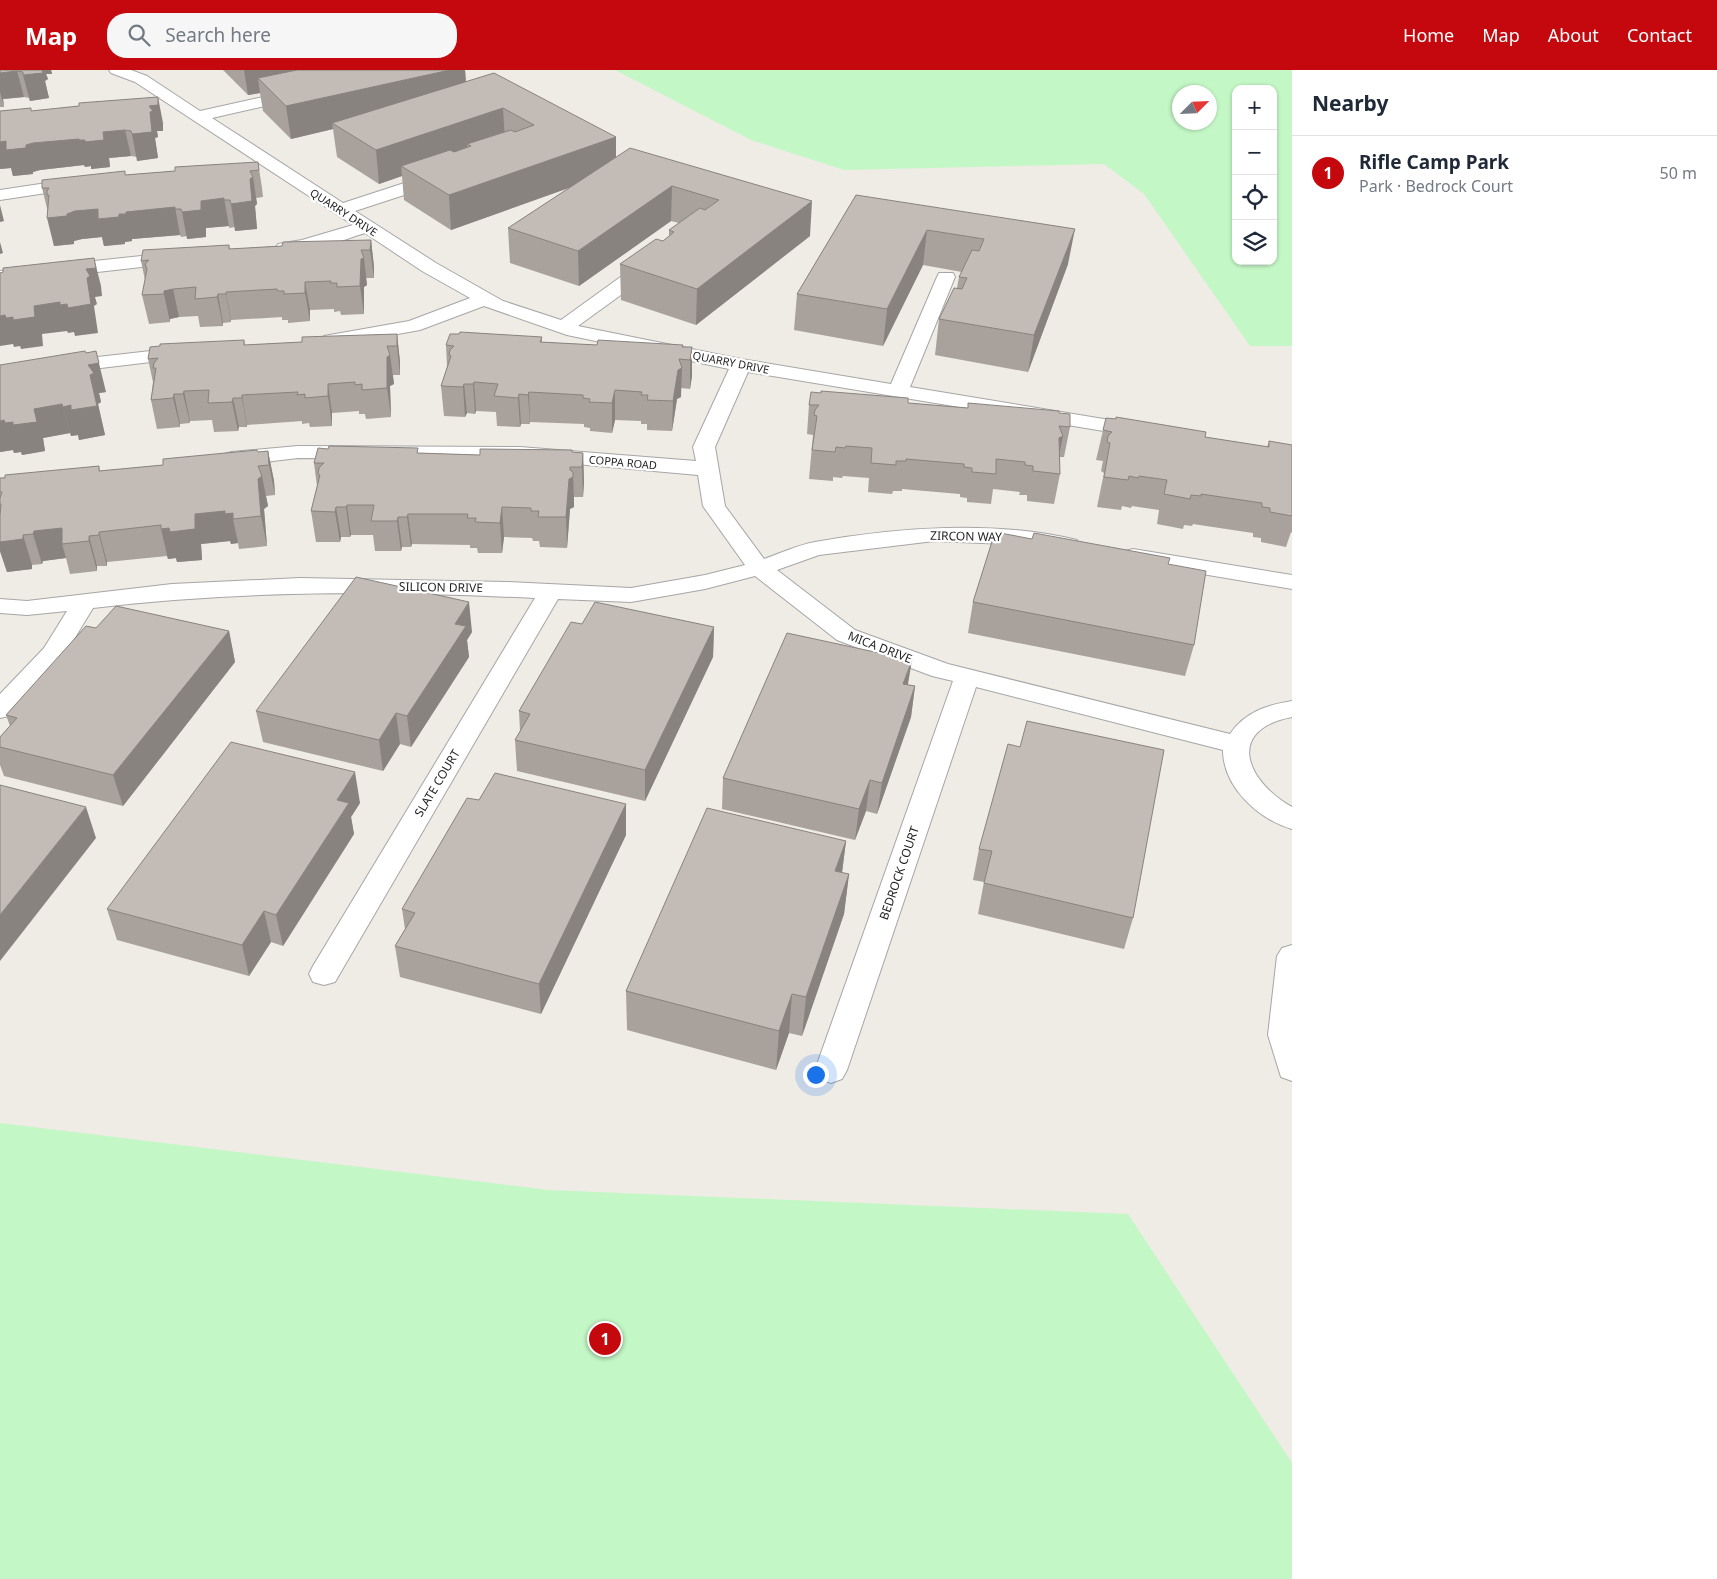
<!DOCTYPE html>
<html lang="en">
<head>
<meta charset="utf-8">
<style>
	body { margin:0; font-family:"Noto Sans",sans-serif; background:#f6f6f7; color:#1f2937 }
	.controls { position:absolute; right:15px; top:15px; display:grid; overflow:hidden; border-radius:10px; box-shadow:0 1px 4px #0004 }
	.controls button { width:45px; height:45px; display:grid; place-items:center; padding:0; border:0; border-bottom:1px solid #e0e1e3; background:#fff; color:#1f2937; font:25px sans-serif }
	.compass { position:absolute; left:1172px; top:15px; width:45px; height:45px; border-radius:50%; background:#fff; box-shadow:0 1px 4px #0004; rotate:66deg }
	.you { position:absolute; left:815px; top:1004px; width:18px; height:18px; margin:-12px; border:4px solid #fff; border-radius:50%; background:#1a73e8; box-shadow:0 0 0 8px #1a73e833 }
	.badge { display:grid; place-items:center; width:32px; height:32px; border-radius:50%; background:#c5080d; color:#fff; font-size:16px; font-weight:700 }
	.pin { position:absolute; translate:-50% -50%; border:2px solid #fff; box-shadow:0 1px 5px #0006 }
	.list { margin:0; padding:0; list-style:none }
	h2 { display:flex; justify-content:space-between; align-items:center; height:65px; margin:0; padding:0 20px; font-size:21px }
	h2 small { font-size:16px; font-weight:400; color:#747a83 }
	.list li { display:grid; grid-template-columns:32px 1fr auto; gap:15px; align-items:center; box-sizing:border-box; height:75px; padding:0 20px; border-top:1px solid #e0e1e3 }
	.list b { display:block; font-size:19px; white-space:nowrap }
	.list p { margin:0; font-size:16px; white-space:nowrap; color:#747a83 }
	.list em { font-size:16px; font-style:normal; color:#747a83 }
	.icon { flex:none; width:28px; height:28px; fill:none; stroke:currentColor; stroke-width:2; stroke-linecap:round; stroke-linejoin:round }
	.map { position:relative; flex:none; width:1292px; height:1509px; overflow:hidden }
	header { display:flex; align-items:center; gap:30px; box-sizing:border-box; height:70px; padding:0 25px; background:#c5080d; color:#fff }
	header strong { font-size:24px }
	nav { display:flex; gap:28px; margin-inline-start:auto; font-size:18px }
	.search { width:350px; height:45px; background:#f6f6f7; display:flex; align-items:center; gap:12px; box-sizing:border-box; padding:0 18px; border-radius:20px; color:#747a83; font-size:19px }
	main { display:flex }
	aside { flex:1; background:#fff }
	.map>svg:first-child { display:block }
	.park { fill:#c4f7c6; fill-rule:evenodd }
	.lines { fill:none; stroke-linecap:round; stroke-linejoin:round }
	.minor-casing { stroke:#a6a6a6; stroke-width:2 }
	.minor { fill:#fff; fill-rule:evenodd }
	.wall { fill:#a8a19c }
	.shaded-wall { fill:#88837f }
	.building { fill:#c3bbb5; stroke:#88837f }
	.labels { text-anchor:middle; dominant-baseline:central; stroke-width:4.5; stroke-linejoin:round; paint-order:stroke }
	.far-street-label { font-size:11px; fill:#1f1f1f; stroke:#fff }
	.street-label { font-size:12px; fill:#1f1f1f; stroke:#fff }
</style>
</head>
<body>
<header>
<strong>Map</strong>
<div class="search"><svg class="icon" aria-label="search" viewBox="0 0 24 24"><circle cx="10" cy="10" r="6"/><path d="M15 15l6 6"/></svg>Search here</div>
<nav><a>Home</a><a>Map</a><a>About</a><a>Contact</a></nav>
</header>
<main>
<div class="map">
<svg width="1292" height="1509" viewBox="0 0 1292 1509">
	<rect width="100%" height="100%" fill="#efebe5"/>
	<path class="park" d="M615,0H1292V276H1250L1144,124L1104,94L844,100L751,70ZM1236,19H1273V191H1236ZM1180,22H1210V52H1180Z
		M0,1053L549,1120L1128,1144L1292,1393V1509H0Z"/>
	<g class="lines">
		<defs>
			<path id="minor" d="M109,0H131L147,6L200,41L299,19L305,21L307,24L305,27L212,48L343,133L432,104H444L447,108L444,112L355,141L436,193L503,231L561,250L644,190H658L660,194L658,198L578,256L741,289L891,314L937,207L939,203H953L955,207L910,317L1140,355L1148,356L1151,361L1148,366L1140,367L748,302L715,377L725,436L764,489C781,483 798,475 815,472C897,457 996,450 1077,470L1081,475L1077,480L1069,482L1031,475L934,471L819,485L777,500L855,560L948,594L1230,664C1245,642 1267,635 1292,631V647C1224,660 1247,712 1292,737V759C1258,749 1223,717 1223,680L976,617L847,1000L842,1009L831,1013L820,1009L815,1000L953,611L932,606L837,570L755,506L705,519L631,532L558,529L335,912L324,915L313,912L309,904L313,896L535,528C387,521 240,520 93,538L62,589L9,646L0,648V624L44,578L67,541L27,545L0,543V529L27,531L172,514L300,508L506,512L631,518L705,505L745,495L703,436L698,405L520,389L298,388L232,396L224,394L221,389L224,384L232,382L298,376L520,377L696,391L693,377L729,299L567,265L484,236L420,260L331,276L324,274L321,270L324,266L409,251L470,228L422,201L365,163C342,170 300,188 278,182L275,178L278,174L302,170L353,155L135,12L111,3Z
				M80,108L86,109L89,113L86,117L0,130V120Z
				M179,182L186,184L188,188L186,192L0,213V201Z
				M186,277L193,279L196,283L193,287L0,310V298Z
				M1133,479L1292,505V519L1125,491L1121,486L1125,481Z
				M1292,875V1011L1281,1007L1268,965L1277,886L1282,878Z"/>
		</defs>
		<use href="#minor" class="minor-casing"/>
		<use href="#minor" class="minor"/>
	</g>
	<path class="wall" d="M0,0H51L52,4H46L48,9L45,11L49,28L30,31L29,28L24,27L3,29L4,37H0Z
		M223,0H465L466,12L616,67V87L810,166L696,255L621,230L620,194L663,171L669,166V160L679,153L671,151L579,216L510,193L508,158L569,118L451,160L404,130L402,106L379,114L337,87L333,59L291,69L263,41L260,23L248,25Z
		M0,41H32L163,53V61H157L158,67L155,68L158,88L137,91V87L131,86L109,88L110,97L91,99V96L85,97L84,95L40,100L33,102V104L13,106L11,98L0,99Z
		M258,92L262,118L263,127L256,128L257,134L255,136L257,159L235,161V157L229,158V156L206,158V167L187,169V166L181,167L180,165L132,169V171L125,172V174L104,176L102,167L82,169L74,171V174L54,176L48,142L42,118L125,105L175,101Z
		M856,125L1068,194L1028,302L935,285L939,249L957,218L959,207L962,202L923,195L883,276L794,260L797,224Z
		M371,170L374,197V208H366L367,215L364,217V244L341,245L340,241L334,242V239L310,240V251L288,253V250H282V247L231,250V252L223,253V256L200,257L198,246L179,247L170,249V252L149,254L142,225L145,210L141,191L229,175L230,179L282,176Z
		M397,264L400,292V305H393L394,314L390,316L391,347L366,349L365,344H359V341L332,343V356L310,357L309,353L302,354V351L247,355V357H239L238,361L214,362L212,350L190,351V353L180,354V357L157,359L151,330L153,312L148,289L244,270L245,275L302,272Z
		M542,267V272L597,275L692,277V306L690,319L681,318V327L677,329L672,361L647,360V354H641V351L615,350L612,363L590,361V358L584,357V354L530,352V354H521L520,357L497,356L496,342L476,341L475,344L467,343L465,347L444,346L441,316L447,297L446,275Z
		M0,295L106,322L99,323L101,332L98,334L105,365L79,370L78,365L71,366L70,363L43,368L45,381L22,385L21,382L14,383L13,380L0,382Z
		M908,333L968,338V333L1059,343L1070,357L1064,387H1060V404L1054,434L1027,431V425H1019L1020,422L993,419L991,434L967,432V428L960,427V424L902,419V421H893L892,424L868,422L869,408L843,406L842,408L833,407V411L809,409L813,365L807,364L809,335Z
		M1106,348L1205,367L1267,377L1269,371L1292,375V463L1291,462L1286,477L1261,472V468L1253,467V463L1193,454L1192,456L1184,455L1183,459L1157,454L1159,440L1132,436L1131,438L1122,436L1121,440L1097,437L1104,403L1101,401L1103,391L1096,390Z
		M268,381L274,411L275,425L266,426L268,436L264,439L267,476L239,479L238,473L231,474L230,471L201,474L202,490L177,492L176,488L168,489L167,486L107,492V496H97V501L70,504L66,488L43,491L42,494L32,495V499L7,502L0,481V408L99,396L100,401L163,395Z
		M573,382L583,383L584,412L583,427H574V437L570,439L567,478L540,477L539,471H533L532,468L504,467L502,483H478L477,478H470V475L412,474L411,477H402L401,481H375L373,465H351L350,467H341L340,472H316L311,441L317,416L314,393L419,383L480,385Z
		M1168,494L1194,575L1185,606L968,563L973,532Z
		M582,554L714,557L713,587L645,731L517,701L515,670L520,661L519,641Z
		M96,558L229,561L235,592L123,736L4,706L0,695V667L10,656L6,645Z
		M472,562L467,570L469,587L411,677L400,674L383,701L263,672L256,641Z
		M908,615L915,616L911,647L877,744L866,741L855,770L722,739L723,708Z
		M1020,677L1133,848L1124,879L978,844L984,812L973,810L979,779Z
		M360,733L351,747L354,764L283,876L271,872L249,906L117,870L107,839Z
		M626,734V765L541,944L400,907L395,876L405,859L402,839Z
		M846,771L842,803L849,804L844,844L802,966L789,963L776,1000L627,960L626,921Z"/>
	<path class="shaded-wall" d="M42,0H51L52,4H46L48,9L45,11L49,28L30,31L23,5Z
		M244,0H328L258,8L260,23L248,25Z
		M450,0H465L467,29L332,53L333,59L291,69L286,36Z
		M17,1L24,27L3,29L4,37L0,22V3Z
		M158,27L163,53V61H157L158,67L155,68L158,88L137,91L132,64L149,36Z
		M503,38L505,71L471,76L467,74L468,84L401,96L402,106L379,114L376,80Z
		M125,60L131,86L109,88L110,97L91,99V96L85,97L84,95L40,100L33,102V104L13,106L11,98L0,99V72L6,71L26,75L33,73L103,62Z
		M616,67V101L451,160L449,125Z
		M253,107L257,134L255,136L257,159L235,161L231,134L250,109Z
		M672,116L671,151L579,216L578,181Z
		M224,128L229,156L206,158V167L187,169L182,142L201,131Z
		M812,131L810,166L696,255L697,219Z
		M0,135L4,151L0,152Z
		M175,137L180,165L132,169V171L125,172V174L104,176L102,167L82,169L74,171V174L54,176L47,148L75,141L98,139L119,144L126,142Z
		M1075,159L1068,194L1028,302L1034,265Z
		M927,160L923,195L883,276L887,239Z
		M371,170L374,197V208L370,180Z
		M0,172L3,183L0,184Z
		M94,188L101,216L102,226L95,227L97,234L94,236L98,263L75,266L74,262L68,263L67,261L42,264L43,276L21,279L20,276L14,277L13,274L0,276V246L34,236L86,199Z
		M364,188L367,215L364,217V244L360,216L361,189Z
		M305,212L310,240V251L305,223Z
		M173,219L179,247L170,249V252L164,224V221Z
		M226,222L231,250V252L226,224Z
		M218,224L223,253V256L217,227Z
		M397,264L400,292V305L397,276Z
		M692,277V306L690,319V290Z
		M96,281L106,322L99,323L101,332L98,334L105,365L79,370L78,365L71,366L63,337Z
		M390,285L394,314L390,316L391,347L387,318V287Z
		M682,298L681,327L677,329L672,361L673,331L678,300Z
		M474,312L476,341L475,344L473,314Z
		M328,314L332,343V356L328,326Z
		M464,314L467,343L465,347L463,317Z
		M615,320V350L612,363V333Z
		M184,321L190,351V353L183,324Z
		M529,322L530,352V354L528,325Z
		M174,324L180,354V357L173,328Z
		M519,324L521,354L520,357L518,328Z
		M242,325L247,355V357L242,328Z
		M233,328L239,357L238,361L232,332Z
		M62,334L70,363L43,368L45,381L22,385L21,382L14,383L13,380L0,382V351L34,339Z
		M1063,366L1057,396L1059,368Z
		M268,381L274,411L275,425L269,395Z
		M583,383L584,412L583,427L582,397Z
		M570,397V409L573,402L574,432V437L570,439L567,478L566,447Z
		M262,406L268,436L264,439L267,476L261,446L258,409Z
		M347,435L351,465L350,467L346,437Z
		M336,437L341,467L340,472L335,442Z
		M502,437L504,467L502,483L500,453Z
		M225,441L233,443V449L238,473L231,474L230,471L201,474L202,490L177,492L176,488L168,489L161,459L195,444Z
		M408,444L412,474L411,477L407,447Z
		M398,447L402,477L401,481L397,451Z
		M62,458V474L66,488L43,491L42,494L33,464L34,461Z
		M99,462L107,492V496L99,465Z
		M23,465L32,495V499L7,502L0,481V472Z
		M89,466L97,496V501L89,471Z
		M469,532L472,562L467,570L469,587L411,677L407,646L455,554Z
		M714,557L713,587L645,731V700Z
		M229,561L235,592L123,736L113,705Z
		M912,590L907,620L903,614Z
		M915,616L911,647L877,744L882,713Z
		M396,643L400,674L383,701L379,670Z
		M355,702L360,733L351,747L354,764L283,876L276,845L337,730Z
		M870,710L866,741L855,770L859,739Z
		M626,734V765L541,944L539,914Z
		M86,737L96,768L0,891V845Z
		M846,771L841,810L835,801Z
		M849,804L844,844L802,966L806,927Z
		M264,841L271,872L249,906L242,875Z
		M792,924L789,963L776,1000L779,961Z"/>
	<path class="building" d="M0,0H42L43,3L23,5V2L17,1L0,3Z
		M297,0H450L286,36L258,8Z
		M494,3L616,67L449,125L401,96L450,80L454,82L471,76L467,74L511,60L515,62L534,55L503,38L376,80L332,53Z
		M158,27V35L149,36L153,41L150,42L152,62L132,64L131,61L125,60L103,62L104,70L85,72V70H79V69L33,73L26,75V78L6,80V71L0,72V41L31,38V41L79,36V33Z
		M630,78L812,131L697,219L620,194L656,169L663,171L674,162L669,160L700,138L705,140L719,130L672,116L578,181L508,158Z
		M258,92L259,100L250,101L253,107L250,109L252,131L231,134L230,130H224V128L201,131V140L182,142L181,139H175V137L126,142V144H119V147L98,149V139L75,141L67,144V146L47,148L49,125H47V121L49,118H42V110L125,101V105L175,101V97Z
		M856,125L1075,159L1034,265L939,249L954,218L962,219L967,208L959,207L972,180L979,181L984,169L927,160L887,239L797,224Z
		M371,170L370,180H361L364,188L361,189L360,216L337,217V213H330L331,211L305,212V223L284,224V221H278L277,219L226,222V224H218L217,227L195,229L196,217L173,219L164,221V224L142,225L147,199L145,194L149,190L141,191L143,180L229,175V179L282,176L283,172Z
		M94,188L96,198L86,199L90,206L87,208L91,234L68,238L67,234L60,235V232L34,236L35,247L13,250V247L6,248L5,245L0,246V203L3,202V198Z
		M460,262L542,267L540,272L597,275L598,270L683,275L682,277H692L690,290L679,289L682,298L678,300L673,331L647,330L648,325H641L642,322L615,320L612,333L589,332L590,329L583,328V325L529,322L528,325L519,324L518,328L494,326L498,314L474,312L473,314H464L463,317L441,316L451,286L449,285L450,280L454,276L446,275L450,264H459Z
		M397,264V276H387L390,285L387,287V318L362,320V314L355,315V312L328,314V326L305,328V324L297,325L298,322L242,325V328H233L232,332L208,333L209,320L184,321L183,324H174L173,328L151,330L156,298H153L154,293L158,288L148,289L150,277L160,276V274L244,270V275L302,272V267Z
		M85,281L86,283L96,281L99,293L88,295L94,303L90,305L97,336L71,340V335L63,337L62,334L34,339L37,352L13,355V352L5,353L4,350L0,351V295Z
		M821,321L908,328V333L968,338V333L1059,341V343L1070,344V357L1059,356L1063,366L1059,368L1060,404L1033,401V396L1025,395V392L996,389V404L972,402V398L964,397V394L906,389V391H896V395L871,393L872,378L846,376L845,378L836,377L835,382L812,380L817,346L814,345L815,340L819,335H809L811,322L821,323Z
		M1116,347L1206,362L1205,367L1269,377V371L1292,375V446L1270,442V438L1262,437V433L1201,424V426L1191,425L1190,429L1164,424L1167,410L1139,406L1138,408L1129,406L1128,410L1104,407L1110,373L1107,372L1108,366L1112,362L1103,360L1106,348L1116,349Z
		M329,376L418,378L417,383L480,385V379L572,380V382L583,383L582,397H570V400L573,402V407L569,409L566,447H538L539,441H531V438L502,437L500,453L475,452L476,448H467L468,444H408L407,447H398L397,451H371L374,435H347L346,437H336L335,442L311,441L320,405L318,404L319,398L324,393H314L318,378L328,379Z
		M257,380L258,382L268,381L269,395L258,396L262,406L258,409L261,446L233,449V443L225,444V441L195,444V459L170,462L169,458L161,459V455L99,462V465L89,466V471L62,474V458L34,461L33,464L23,465V469L0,472V446L1,434H0V428L2,422H0V408H5V405L99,396V401L163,395V389Z
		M995,462L1032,469L1034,463L1170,488L1168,494L1206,501L1194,575L973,532Z
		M356,507L469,532L455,554L466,556L407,646L396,643L379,670L256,641Z
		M595,532L714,557L645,700L515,670L530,644L519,641L571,552L582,554Z
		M116,536L229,561L113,705L0,677V667L17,648L6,645L86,556L96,558Z
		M787,563L912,590L903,614L915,616L882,713L870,710L859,739L723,708Z
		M1027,651L1164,680L1133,848L984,813L992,781L979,779L1008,674L1020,677Z
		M231,672L355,702L337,730L349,733L276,845L264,841L242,875L107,839Z
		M495,703L626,734L539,914L395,876L415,843L402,839L467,728L479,730Z
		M0,715L86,737L0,845Z
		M707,738L846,771L835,801L849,804L806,927L792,924L779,961L626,921Z"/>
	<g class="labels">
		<g class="far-street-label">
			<text transform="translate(344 142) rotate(33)">QUARRY DRIVE</text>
			<text transform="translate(731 292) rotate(11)">QUARRY DRIVE</text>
			<text transform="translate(623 392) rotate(5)">COPPA ROAD</text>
		</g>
		<g class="street-label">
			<text transform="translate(966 466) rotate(1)">ZIRCON WAY</text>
			<text transform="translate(441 517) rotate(1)">SILICON DRIVE</text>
			<text transform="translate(880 577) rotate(21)">MICA DRIVE</text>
			<text transform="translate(437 713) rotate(-59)">SLATE COURT</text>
			<text transform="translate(899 803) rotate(-71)">BEDROCK COURT</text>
		</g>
	</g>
</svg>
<div class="controls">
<button>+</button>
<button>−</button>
<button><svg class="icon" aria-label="locate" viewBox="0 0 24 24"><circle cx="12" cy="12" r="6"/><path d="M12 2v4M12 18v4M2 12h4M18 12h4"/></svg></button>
<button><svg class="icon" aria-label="layers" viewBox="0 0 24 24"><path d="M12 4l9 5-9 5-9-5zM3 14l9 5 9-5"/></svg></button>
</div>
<svg class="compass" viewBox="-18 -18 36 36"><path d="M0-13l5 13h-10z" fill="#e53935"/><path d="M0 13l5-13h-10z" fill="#747a83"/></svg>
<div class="you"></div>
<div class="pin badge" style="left:605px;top:1269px">1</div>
</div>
<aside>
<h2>Nearby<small></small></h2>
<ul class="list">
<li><span class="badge">1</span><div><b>Rifle Camp Park</b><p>Park · Bedrock Court</p></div><em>50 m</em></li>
</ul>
</aside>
</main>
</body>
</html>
